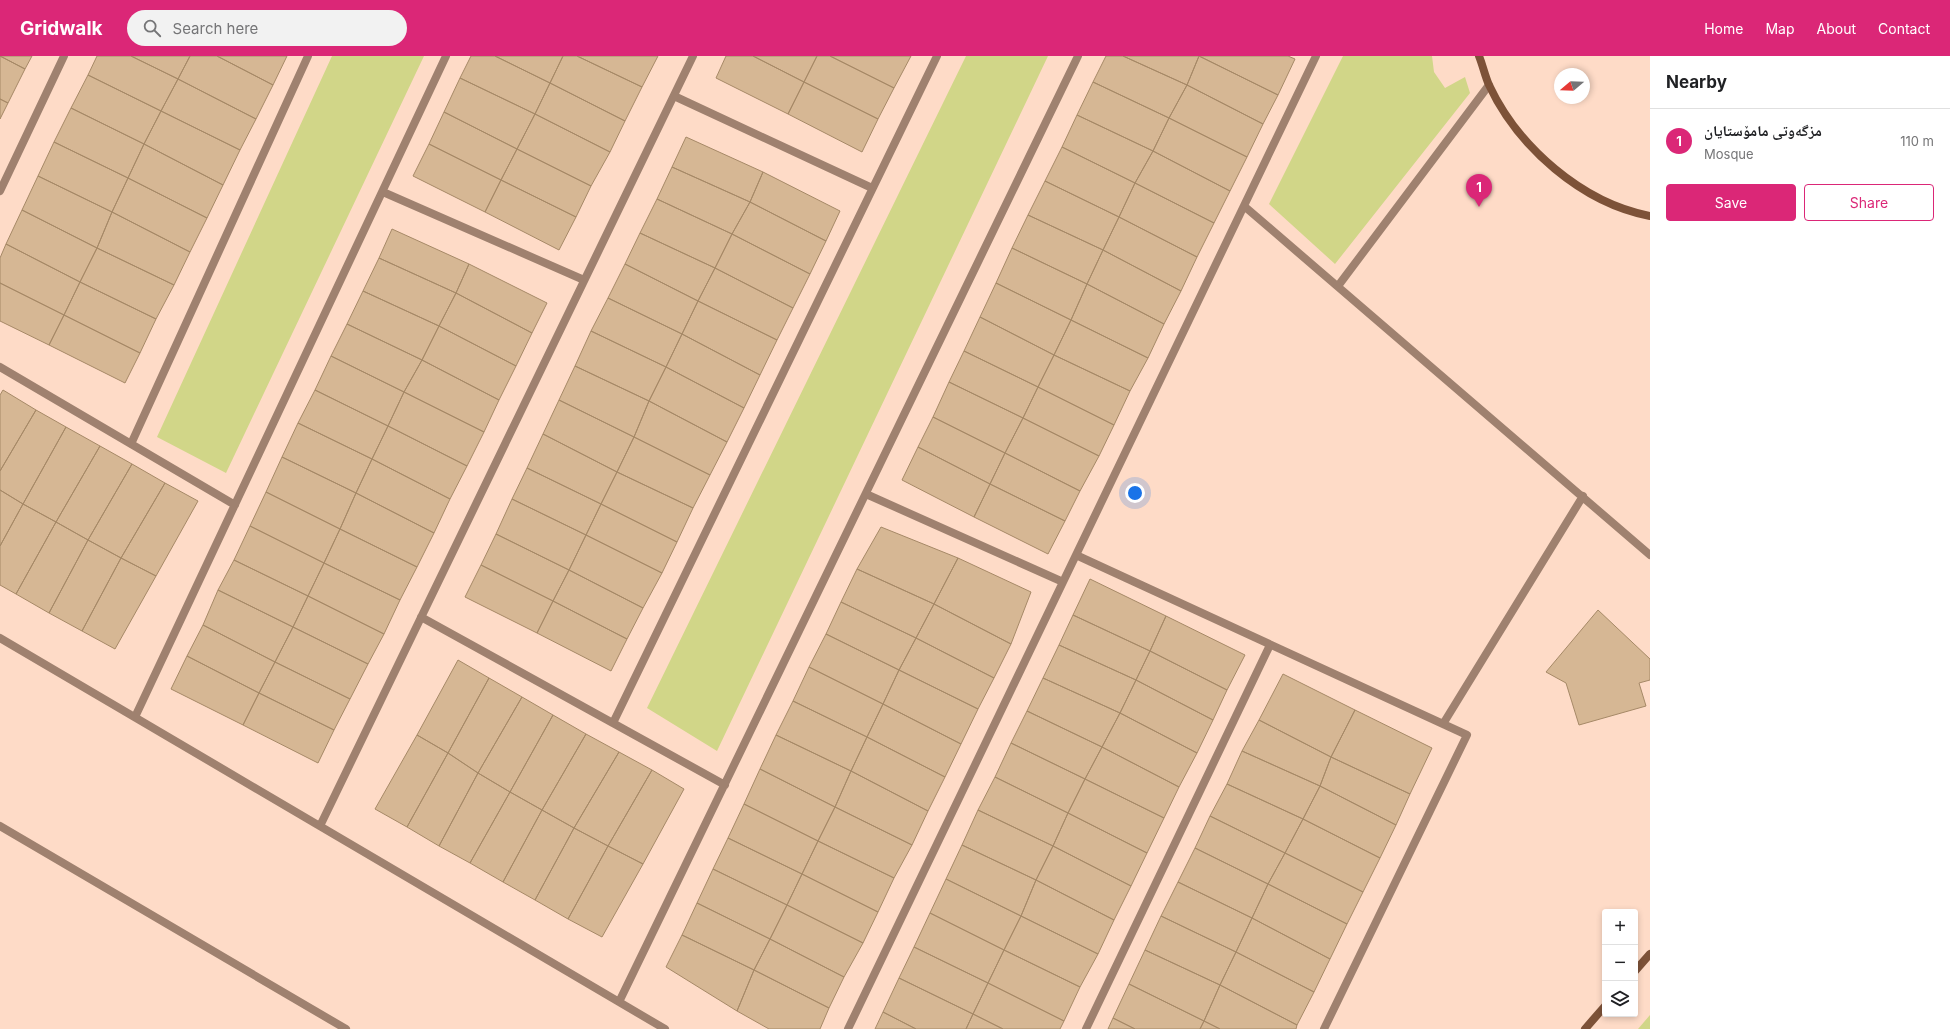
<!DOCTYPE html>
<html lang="en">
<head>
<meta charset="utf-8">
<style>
	body { margin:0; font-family:Inter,"Noto Naskh Arabic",sans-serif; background:#f2f2f2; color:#202124 }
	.controls { position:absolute; right:12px; bottom:12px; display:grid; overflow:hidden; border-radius:4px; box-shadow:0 2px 6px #0003 }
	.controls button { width:36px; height:36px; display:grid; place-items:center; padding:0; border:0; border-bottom:1px solid #e0e0e0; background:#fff; color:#202124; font:20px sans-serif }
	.compass { position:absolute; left:1554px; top:12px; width:36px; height:36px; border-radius:50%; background:#fff; box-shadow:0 2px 6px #0003; rotate:251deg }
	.you { position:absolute; left:1135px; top:437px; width:14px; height:14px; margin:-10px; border:3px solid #fff; border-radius:50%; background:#1a73e8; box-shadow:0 0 0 6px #1a73e833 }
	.badge { display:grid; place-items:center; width:26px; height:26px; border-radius:50%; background:#db2777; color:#fff; font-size:13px; font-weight:700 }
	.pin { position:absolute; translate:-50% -33px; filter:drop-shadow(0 1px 2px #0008) }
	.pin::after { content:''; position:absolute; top:21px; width:14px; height:12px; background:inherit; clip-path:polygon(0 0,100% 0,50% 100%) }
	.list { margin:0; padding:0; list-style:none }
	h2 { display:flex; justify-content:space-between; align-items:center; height:52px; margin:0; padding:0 16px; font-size:17px }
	h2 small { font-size:13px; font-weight:400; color:#757577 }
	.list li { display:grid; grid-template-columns:26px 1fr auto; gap:12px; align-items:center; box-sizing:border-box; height:64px; padding:0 16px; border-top:1px solid #e0e0e0 }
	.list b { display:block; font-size:15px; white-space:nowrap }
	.list p { margin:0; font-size:13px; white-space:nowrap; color:#757577 }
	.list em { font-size:13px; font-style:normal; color:#757577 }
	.actions { display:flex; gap:8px; padding:12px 16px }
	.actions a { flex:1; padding:9px 0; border:1px solid #db2777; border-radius:4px; text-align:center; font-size:14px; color:#db2777 }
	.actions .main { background:#db2777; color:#fff }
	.icon { flex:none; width:22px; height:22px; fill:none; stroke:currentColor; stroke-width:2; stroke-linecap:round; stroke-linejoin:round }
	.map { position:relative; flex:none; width:1650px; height:973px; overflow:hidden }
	header { display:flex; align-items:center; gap:24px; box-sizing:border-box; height:56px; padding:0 20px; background:#db2777; color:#fff }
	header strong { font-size:19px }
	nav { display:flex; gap:22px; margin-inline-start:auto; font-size:14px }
	.search { width:280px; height:36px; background:#f2f2f2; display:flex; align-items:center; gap:10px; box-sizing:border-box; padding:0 14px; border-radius:22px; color:#757577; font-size:15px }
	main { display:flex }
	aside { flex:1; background:#fff }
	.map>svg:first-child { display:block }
	.green { fill:#d1d688 }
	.building { fill:#d6b794; stroke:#a68967 }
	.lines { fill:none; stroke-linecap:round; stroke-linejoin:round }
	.street { stroke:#9f816f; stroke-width:8 }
	.secondary { stroke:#7d5238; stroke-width:8 }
</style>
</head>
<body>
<header>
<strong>Gridwalk</strong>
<div class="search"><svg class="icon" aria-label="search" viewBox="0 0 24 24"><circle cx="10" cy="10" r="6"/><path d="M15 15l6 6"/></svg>Search here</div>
<nav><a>Home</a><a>Map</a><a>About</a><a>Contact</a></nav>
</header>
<main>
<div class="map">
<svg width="1650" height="973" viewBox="0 0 1650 973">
	<rect width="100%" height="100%" fill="#fedbc7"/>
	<path class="green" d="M332,0H424L226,417L157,381Z
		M966,0H1048L717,695L647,652Z
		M1343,0H1432L1434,16L1445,32L1465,21L1470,37L1335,208L1269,148Z
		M1650,959V973H1638Z"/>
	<path class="building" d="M0,0L25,13L8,47L0,43Z
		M0,0H32L25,13Z
		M97,0H131L178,23L161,55L88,19Z
		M131,0H190L178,23Z
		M190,0H217L273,29L256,63L178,23Z
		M217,0H287L273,29Z
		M471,0H495L550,27L535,58L460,22Z
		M495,0H563L550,27Z
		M563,0H577L642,31L625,65L550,27Z
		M577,0H658L642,31Z
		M726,0H753L804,26L788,58L716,22Z
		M753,0H817L804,26Z
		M817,0H830L894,32L878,63L804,26Z
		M830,0H911L894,32Z
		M1106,0H1123L1187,29L1169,62L1093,26Z
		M1123,0H1199L1187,29Z
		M1199,0L1278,39L1263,68L1187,29Z
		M1199,0H1288L1295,3L1278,39Z
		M88,19L161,55L144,88L71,52Z
		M460,22L535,58L517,93L444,56Z
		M178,23L256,63L240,94L161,55Z
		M804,26L878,63L862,96L788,58Z
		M1093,26L1169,62L1153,95L1077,59Z
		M550,27L625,65L610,96L535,58Z
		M1187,29L1263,68L1247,101L1169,62Z
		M0,43L8,47L0,63Z
		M71,52L144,88L128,122L54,86Z
		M161,55L240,94L223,129L144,88Z
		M444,56L517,93L501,124L429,88Z
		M535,58L610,96L591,130L517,93Z
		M1077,59L1153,95L1135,127L1062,91Z
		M1169,62L1247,101L1230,135L1153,95Z
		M686,81L763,116L750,146L672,111Z
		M54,86L128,122L112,156L38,120Z
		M144,88L223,129L207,162L128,122Z
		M429,88L501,124L485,156L413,120Z
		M1062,91L1135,127L1119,161L1045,125Z
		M517,93L591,130L576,161L501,124Z
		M1153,95L1230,135L1214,167L1135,127Z
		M672,111L750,146L732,178L657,143Z
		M763,116L840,155L826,185L750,146Z
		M38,120L112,156L97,192L22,154Z
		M128,122L207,162L190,196L112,156Z
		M501,124L576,161L559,194L485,156Z
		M1045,125L1119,161L1103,194L1028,159Z
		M1135,127L1214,167L1197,201L1119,161Z
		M657,143L732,178L715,212L640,177Z
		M750,146L826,185L810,218L732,178Z
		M22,154L97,192L80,226L6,188Z
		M112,156L190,196L174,229L97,192Z
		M1028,159L1103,194L1087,228L1012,192Z
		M1119,161L1197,201L1181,235L1103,194Z
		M392,173L469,208L456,237L379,202Z
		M640,177L715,212L698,245L625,208Z
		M732,178L810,218L793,252L715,212Z
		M6,188L80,226L64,259L0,227V202Z
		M97,192L174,229L156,263L80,226Z
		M1012,192L1087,228L1071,264L996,227Z
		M1103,194L1181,235L1164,268L1087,228Z
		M379,202L456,237L439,270L363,235Z
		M469,208L547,247L532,277L456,237Z
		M625,208L698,245L682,278L608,242Z
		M715,212L793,252L777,284L698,245Z
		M80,226L156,263L140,297L64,259Z
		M0,227L64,259L49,289L0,265Z
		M996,227L1071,264L1054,299L980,261Z
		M1087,228L1164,268L1148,302L1071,264Z
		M363,235L439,270L422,304L347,268Z
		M456,237L532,277L516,310L439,270Z
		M608,242L682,278L666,311L591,275Z
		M698,245L777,284L760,319L682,278Z
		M64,259L140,297L125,327L49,289Z
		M980,261L1054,299L1038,331L964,295Z
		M1071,264L1148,302L1130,335L1054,299Z
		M347,268L422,304L404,336L331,300Z
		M439,270L516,310L499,344L422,304Z
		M591,275L666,311L649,345L575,310Z
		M682,278L760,319L744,352L666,311Z
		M964,295L1038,331L1023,362L949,326Z
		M1054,299L1130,335L1114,369L1038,331Z
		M331,300L404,336L388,370L315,334Z
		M422,304L499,344L484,376L404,336Z
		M575,310L649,345L634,381L559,344Z
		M666,311L744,352L727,386L649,345Z
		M949,326L1023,362L1005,397L933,361Z
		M1038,331L1114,369L1099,400L1023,362Z
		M3,334L36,354L0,415V339Z
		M315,334L388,370L372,403L298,367Z
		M404,336L484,376L467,410L388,370Z
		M559,344L634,381L617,416L543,378Z
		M649,345L727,386L710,419L634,381Z
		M36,354L66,371L23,448L0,434V415Z
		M933,361L1005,397L990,428L918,391Z
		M1023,362L1099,400L1080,435L1005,397Z
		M298,367L372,403L356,437L282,401Z
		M388,370L467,410L450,443L372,403Z
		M66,371L100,390L56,466L23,448Z
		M543,378L617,416L601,448L527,412Z
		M634,381L710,419L693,452L617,416Z
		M100,390L132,408L88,484L56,466Z
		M918,391L990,428L974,461L902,424Z
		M1005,397L1080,435L1065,465L990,428Z
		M282,401L356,437L340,473L266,436Z
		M372,403L450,443L434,477L356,437Z
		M132,408L165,427L121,502L88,484Z
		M527,412L601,448L586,479L512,443Z
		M617,416L693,452L677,486L601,448Z
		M165,427L198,445L156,520L121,502Z
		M990,428L1065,465L1048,498L974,461Z
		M0,434L23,448L0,490Z
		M266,436L340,473L324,507L250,470Z
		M356,437L434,477L417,511L340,473Z
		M512,443L586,479L569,514L496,478Z
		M23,448L56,466L16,538L0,529V490Z
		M601,448L677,486L662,517L586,479Z
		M56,466L88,484L49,557L16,538Z
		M250,470L324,507L308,540L234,504Z
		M881,471L958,502L934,548L857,513Z
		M340,473L417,511L400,544L324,507Z
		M496,478L569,514L553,545L481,509Z
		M586,479L662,517L643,552L569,514Z
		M88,484L121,502L82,575L49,557Z
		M121,502L156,520L115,593L82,575Z
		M958,502L1031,536L1011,588L934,548Z
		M234,504L308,540L293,571L218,534Z
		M324,507L400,544L384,578L308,540Z
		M481,509L553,545L537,577L465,541Z
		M857,513L934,548L916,582L841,546Z
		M569,514L643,552L627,583L553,545Z
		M1090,523L1166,560L1150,595L1073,559Z
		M218,534L293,571L275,606L203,569Z
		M308,540L384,578L368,608L293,571Z
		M553,545L627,583L611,615L537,577Z
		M841,546L916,582L899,614L826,578Z
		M934,548L1011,588L994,622L916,582Z
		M1598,554L1650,603V624L1639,627L1646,650L1579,669L1566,627L1546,616Z
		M1073,559L1150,595L1136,624L1059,589Z
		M1166,560L1245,599L1227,634L1150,595Z
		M203,569L275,606L259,637L187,600Z
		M293,571L368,608L350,643L275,606Z
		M826,578L899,614L883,648L809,611Z
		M916,582L994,622L978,653L899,614Z
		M1059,589L1136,624L1120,657L1043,622Z
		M1150,595L1227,634L1213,664L1136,624Z
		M187,600L259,637L243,669L171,633Z
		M458,604L489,622L448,697L417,679Z
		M275,606L350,643L334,674L259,637Z
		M809,611L883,648L867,681L793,645Z
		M899,614L978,653L961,688L883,648Z
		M1283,618L1355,654L1331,701L1259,664Z
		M489,622L522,641L478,717L448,697Z
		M1043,622L1120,657L1102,691L1027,655Z
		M1136,624L1213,664L1197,697L1120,657Z
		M259,637L334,674L318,707L243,669Z
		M522,641L553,659L510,736L478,717Z
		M793,645L867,681L851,715L776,679Z
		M883,648L961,688L945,721L867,681Z
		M1355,654L1432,692L1410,738L1331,701Z
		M1027,655L1102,691L1085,723L1011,687Z
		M1120,657L1197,697L1179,731L1102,691Z
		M553,659L586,678L542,754L510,736Z
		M1259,664L1331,701L1320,730L1242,695Z
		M586,678L619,696L574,772L542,754Z
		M417,679L448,697L407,771L375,753Z
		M776,679L851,715L835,751L760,713Z
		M867,681L945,721L928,755L851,715Z
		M1011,687L1085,723L1068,757L995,721Z
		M1102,691L1179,731L1164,762L1085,723Z
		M1242,695L1320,730L1303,763L1227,728Z
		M619,696L652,714L608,790L574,772Z
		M448,697L478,717L439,790L407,771Z
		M1331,701L1410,738L1396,769L1320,730Z
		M760,713L835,751L818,785L744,748Z
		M652,714L684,733L643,808L608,790Z
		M851,715L928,755L912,789L835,751Z
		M478,717L510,736L470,807L439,790Z
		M995,721L1068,757L1053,790L978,754Z
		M1085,723L1164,762L1147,797L1068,757Z
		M1227,728L1303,763L1285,797L1210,760Z
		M1320,730L1396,769L1380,802L1303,763Z
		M510,736L542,754L503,826L470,807Z
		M744,748L818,785L802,818L728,782Z
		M835,751L912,789L894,822L818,785Z
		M542,754L574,772L535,844L503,826Z
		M978,754L1053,790L1036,824L962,789Z
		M1068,757L1147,797L1131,830L1053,790Z
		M1210,760L1285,797L1268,828L1195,792Z
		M1303,763L1380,802L1363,836L1285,797Z
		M574,772L608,790L568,863L535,844Z
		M728,782L802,818L787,849L713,813Z
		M818,785L894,822L878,856L802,818Z
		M962,789L1036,824L1021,860L946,823Z
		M608,790L643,808L602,881L568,863Z
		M1053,790L1131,830L1114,864L1036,824Z
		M1195,792L1268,828L1252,862L1178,826Z
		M1285,797L1363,836L1347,868L1268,828Z
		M713,813L787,849L770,883L697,847Z
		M802,818L878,856L863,887L787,849Z
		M946,823L1021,860L1004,894L930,857Z
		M1036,824L1114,864L1098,898L1021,860Z
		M1178,826L1252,862L1236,896L1161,860Z
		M1268,828L1347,868L1330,903L1252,862Z
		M697,847L770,883L754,914L682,879Z
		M787,849L863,887L844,921L770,883Z
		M930,857L1004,894L988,927L914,891Z
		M1021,860L1098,898L1080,931L1004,894Z
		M1161,860L1236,896L1220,929L1145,894Z
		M1252,862L1330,903L1314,936L1236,896Z
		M682,879L754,914L737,955L666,911Z
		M770,883L844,921L829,952L754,914Z
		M914,891L988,927L973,958L899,922Z
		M1004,894L1080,931L1064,965L988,927Z
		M1145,894L1220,929L1204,965L1129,928Z
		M1236,896L1314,936L1297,969L1220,929Z
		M754,914L829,952L820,973H769L737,955Z
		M899,922L973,958L966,973H916L883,956Z
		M988,927L1064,965L1060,973H1003L973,958Z
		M1129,928L1204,965L1200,973H1135L1113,962Z
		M1220,929L1297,969L1296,973H1220L1204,965Z
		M883,956L916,973H875Z
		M973,958L1003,973H966Z
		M1113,962L1135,973H1108Z
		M1204,965L1220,973H1200Z"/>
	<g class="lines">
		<path class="street" d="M674,40L872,132
			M0,135L64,0
			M383,136L584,224
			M1244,150L1650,499
			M1338,230L1489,29
			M0,311L235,449
			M131,388L308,0
			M866,438L1063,526
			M1076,499L1467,679L1324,973
			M421,561L725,729
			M0,582L665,973
			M135,661L446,0
			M613,667L937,0
			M1443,668L1583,440
			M0,770L346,973
			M320,770L693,0
			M619,946L1078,0
			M848,973L1316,0
			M1086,973L1270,589"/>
		<path class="secondary" d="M1479,0C1483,10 1485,20 1489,29C1518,91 1582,147 1650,160
			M1635,915L1650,898
			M1585,973L1605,950"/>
	</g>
</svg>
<div class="controls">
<button>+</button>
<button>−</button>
<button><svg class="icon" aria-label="layers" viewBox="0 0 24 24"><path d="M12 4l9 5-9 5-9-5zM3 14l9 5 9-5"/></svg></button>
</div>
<svg class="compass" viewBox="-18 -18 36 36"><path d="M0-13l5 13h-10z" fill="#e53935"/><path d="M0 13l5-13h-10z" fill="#757577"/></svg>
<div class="you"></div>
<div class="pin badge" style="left:1479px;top:151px">1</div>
</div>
<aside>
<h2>Nearby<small></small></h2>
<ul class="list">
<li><span class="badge">1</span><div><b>مزگەوتی مامۆستایان</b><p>Mosque</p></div><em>110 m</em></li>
</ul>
<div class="actions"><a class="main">Save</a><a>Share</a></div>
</aside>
</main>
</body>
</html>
